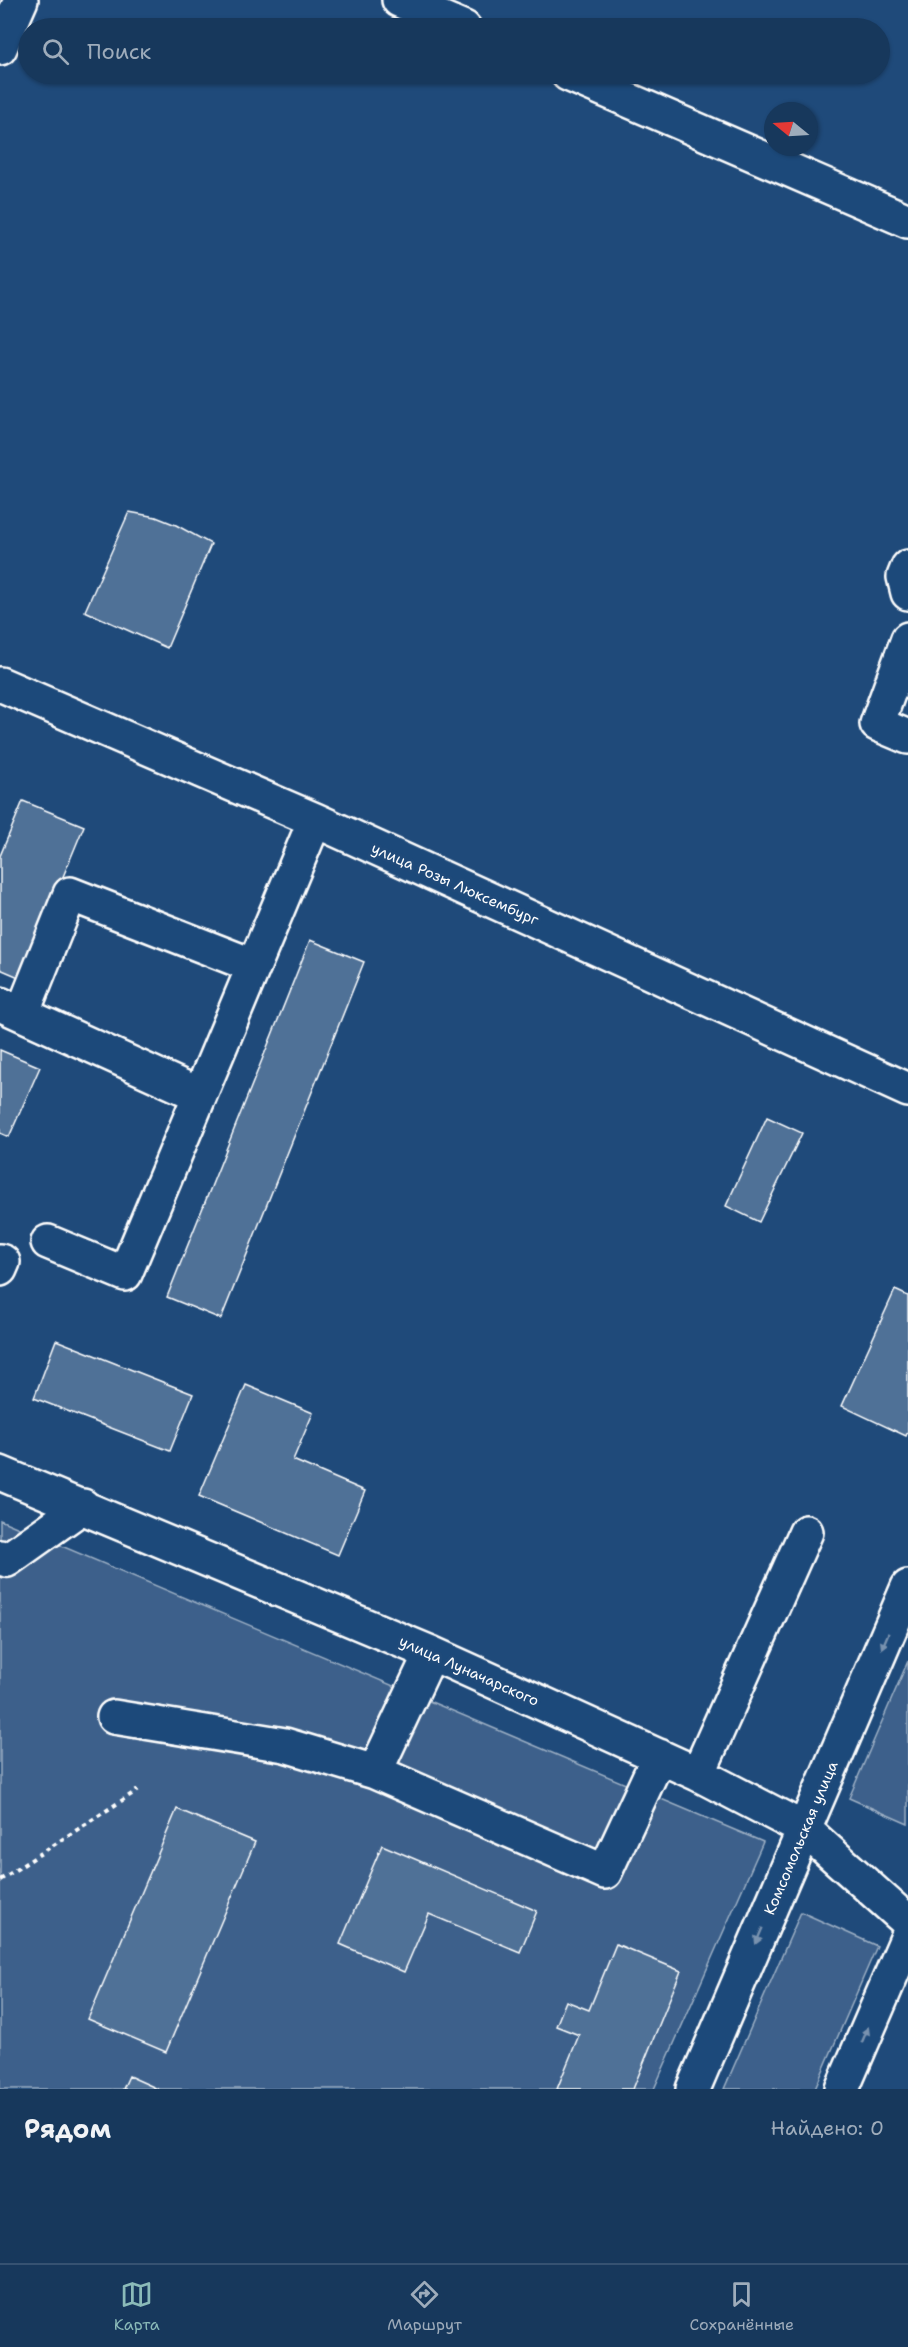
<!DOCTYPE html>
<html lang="ru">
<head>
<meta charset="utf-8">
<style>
	body { margin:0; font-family:"Shantell Sans",sans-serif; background:#244365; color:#f1f3f6 }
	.compass { position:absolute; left:764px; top:102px; width:54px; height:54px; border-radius:50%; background:#17385c; box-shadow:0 2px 4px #0004; rotate:288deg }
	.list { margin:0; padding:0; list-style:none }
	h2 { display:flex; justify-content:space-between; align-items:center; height:78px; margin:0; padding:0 24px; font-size:26px }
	h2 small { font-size:20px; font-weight:400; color:#9eacbb }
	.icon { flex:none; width:33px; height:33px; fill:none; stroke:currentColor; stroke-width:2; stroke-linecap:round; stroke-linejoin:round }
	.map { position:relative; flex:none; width:908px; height:2089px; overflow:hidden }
	.search { position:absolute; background:#17385c; box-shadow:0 2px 4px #0004; left:18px; right:18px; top:18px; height:66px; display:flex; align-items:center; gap:15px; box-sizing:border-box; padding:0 21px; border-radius:33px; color:#9eacbb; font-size:22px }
	.sheet { height:174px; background:#17385c }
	nav { display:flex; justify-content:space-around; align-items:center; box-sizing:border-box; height:84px; border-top:2px solid #365272; background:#17385c; font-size:16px; color:#9eacbb }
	nav a { display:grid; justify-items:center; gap:3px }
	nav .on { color:#8bbbb9 }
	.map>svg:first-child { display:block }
	.green { fill:#3c618b; stroke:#9eb0c5; stroke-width:1.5 }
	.building { fill:#507197; stroke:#fff; stroke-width:1.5 }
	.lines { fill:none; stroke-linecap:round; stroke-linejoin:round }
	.minor-casing { stroke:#fff; stroke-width:38 }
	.path { stroke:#fff; stroke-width:4; stroke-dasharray:4.5 4.5; stroke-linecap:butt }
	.minor { stroke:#1f4a7a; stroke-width:33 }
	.oneway { fill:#7992af }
	.labels { text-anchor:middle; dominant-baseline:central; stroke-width:6; stroke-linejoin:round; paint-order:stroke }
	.street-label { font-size:15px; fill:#fff; stroke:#1f4a7a }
</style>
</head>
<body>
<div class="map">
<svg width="908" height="2089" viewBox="0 0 908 2089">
	<rect width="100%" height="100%" fill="#1f4a7a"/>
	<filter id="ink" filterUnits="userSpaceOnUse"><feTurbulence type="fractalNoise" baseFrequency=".0167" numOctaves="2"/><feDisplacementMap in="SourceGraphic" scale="12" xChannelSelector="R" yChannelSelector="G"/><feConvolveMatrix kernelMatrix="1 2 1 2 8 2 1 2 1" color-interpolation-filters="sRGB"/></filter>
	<g filter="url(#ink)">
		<path class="green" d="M0,1520L763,1842L654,2089H0Z
			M908,1661V1824L849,1798Z
			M801,1912L877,1946L815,2089H724Z"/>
		<path class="building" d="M129,512L156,517L176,525L211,544L167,648L85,611Z
			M23,801L84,826L21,978L0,969V856Z
			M310,940L364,962L221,1319L167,1297Z
			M0,1050L40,1067L9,1137L0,1133Z
			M767,1117L802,1133L759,1222L726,1206Z
			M895,1290L908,1296V1431L906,1436L842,1406Z
			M56,1340L193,1394L170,1451L34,1398Z
			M246,1385L313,1413L293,1460L365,1491L338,1555L199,1496Z
			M177,1809L255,1842L166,2052L88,2019Z
			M382,1845L537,1911L520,1952L429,1914L404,1972L340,1944Z
			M616,1944L681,1971L633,2089H557L579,2035L556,2026L566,2001L589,2010Z
			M129,2076L158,2089H123Z"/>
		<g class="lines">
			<defs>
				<path id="minor" d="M399,0L464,28
					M0,48L21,0
					M568,74L908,221
					M908,567L904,577L908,593
					M908,639L877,724L908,737
					M0,684L315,820L908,1090
					M0,1004L200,1095
					M22,1014L70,894L254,966
					M48,1242L125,1274L315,820
					M0,1261L3,1262L0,1269
					M0,1473L431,1653L698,1774L804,1829L908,1922
					M0,1557L7,1560L83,1506
					M114,1717L285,1745L375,1772L605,1872L659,1756
					M375,1772L431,1653
					M698,1774L806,1532
					M693,2089L908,1587
					M842,2089L908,1936"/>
			</defs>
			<use href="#minor" class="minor-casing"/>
			<path class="path" d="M0,1880L138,1790"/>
			<use href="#minor" class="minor"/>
		</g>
		<defs><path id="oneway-solid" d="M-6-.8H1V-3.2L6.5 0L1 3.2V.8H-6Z" transform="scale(1.5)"/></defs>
		<g class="oneway">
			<use href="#oneway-solid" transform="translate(885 1641) rotate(113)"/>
			<use href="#oneway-solid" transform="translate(759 1936) rotate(113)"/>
			<use href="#oneway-solid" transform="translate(865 2035) rotate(-67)"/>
		</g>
	</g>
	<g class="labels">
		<g class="street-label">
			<text transform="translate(455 884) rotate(24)">улица Розы Люксембург</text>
			<text transform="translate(469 1671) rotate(24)">улица Луначарского</text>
			<text transform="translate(801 1838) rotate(-67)">Комсомольская улица</text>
		</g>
	</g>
</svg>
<svg class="compass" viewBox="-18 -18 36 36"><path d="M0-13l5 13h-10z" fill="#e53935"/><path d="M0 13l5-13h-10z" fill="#9eacbb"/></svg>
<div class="search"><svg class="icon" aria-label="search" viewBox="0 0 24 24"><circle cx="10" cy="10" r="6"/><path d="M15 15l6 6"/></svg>Поиск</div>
</div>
<section class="sheet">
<h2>Рядом<small>Найдено: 0</small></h2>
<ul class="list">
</ul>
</section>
<nav>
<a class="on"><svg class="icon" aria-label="map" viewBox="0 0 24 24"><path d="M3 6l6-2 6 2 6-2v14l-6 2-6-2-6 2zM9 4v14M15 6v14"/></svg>Карта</a>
<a><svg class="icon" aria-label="directions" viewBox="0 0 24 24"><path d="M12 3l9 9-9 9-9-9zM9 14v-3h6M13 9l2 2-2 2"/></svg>Маршрут</a>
<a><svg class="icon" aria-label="saved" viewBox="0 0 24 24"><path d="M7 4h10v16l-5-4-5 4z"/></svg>Сохранённые</a>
</nav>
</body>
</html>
